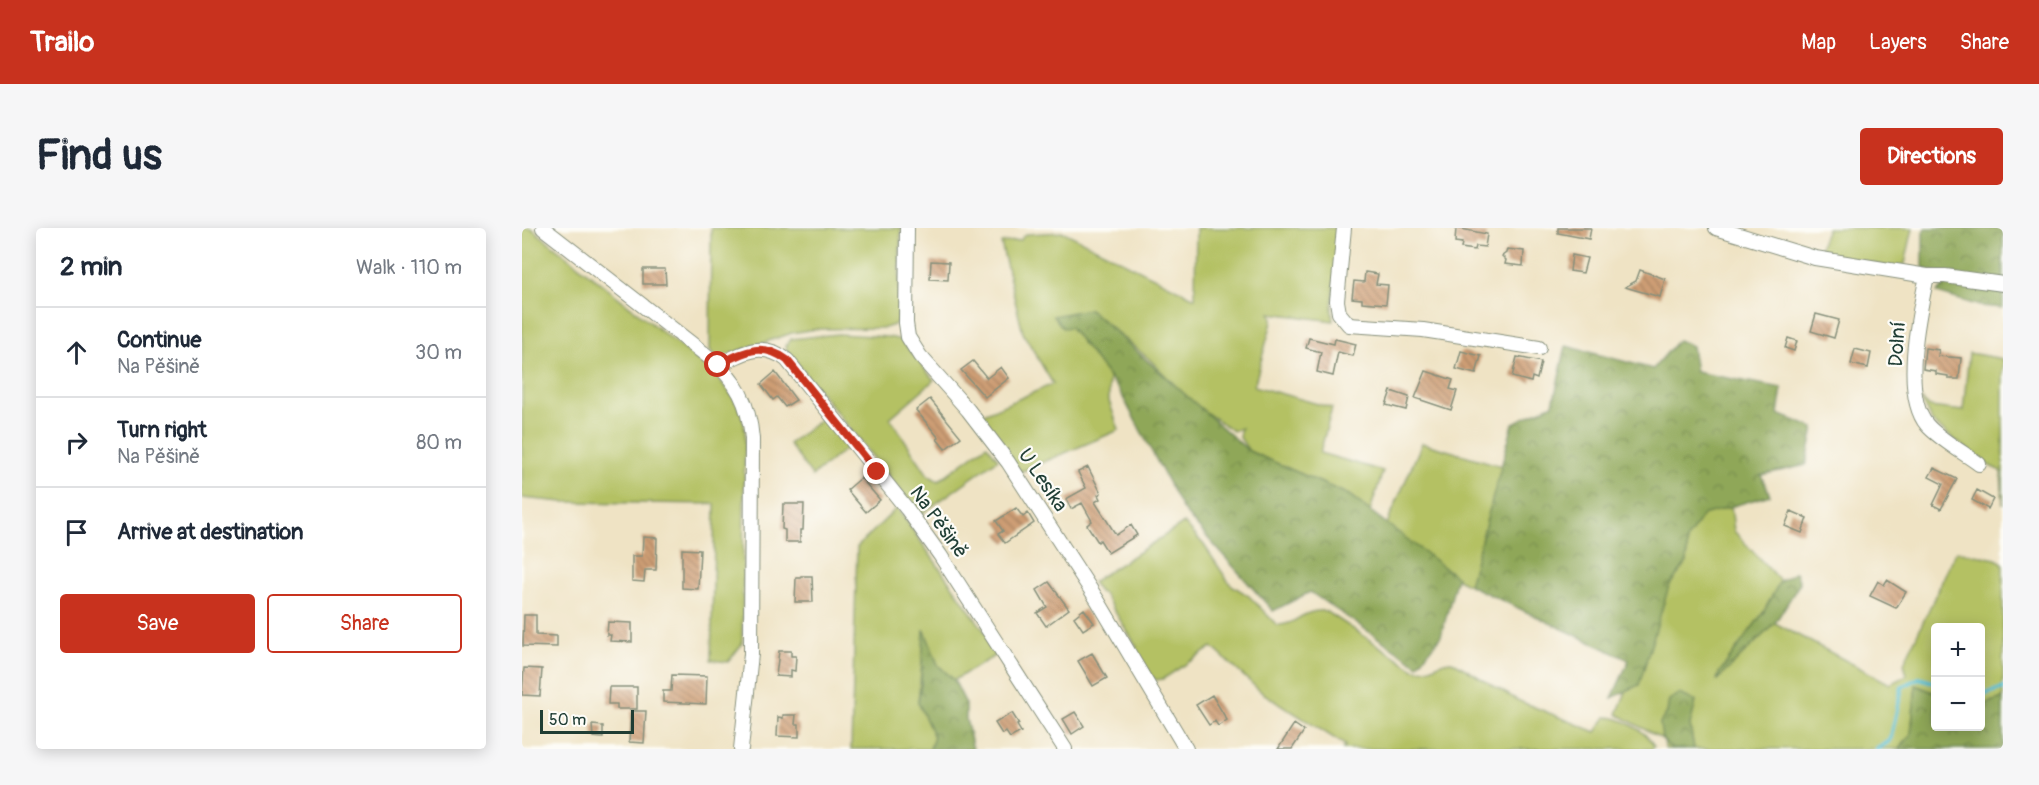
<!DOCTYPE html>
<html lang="en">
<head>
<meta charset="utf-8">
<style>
	body { margin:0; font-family:Pangolin,sans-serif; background:#f6f6f7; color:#1f2937 }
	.controls { position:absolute; right:18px; bottom:18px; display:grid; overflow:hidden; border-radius:6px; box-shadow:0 3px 15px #0003 }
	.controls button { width:54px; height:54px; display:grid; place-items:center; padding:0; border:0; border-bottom:2px solid #e0e1e3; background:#fff; color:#1f2937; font:30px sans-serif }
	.scale { position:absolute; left:18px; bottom:15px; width:94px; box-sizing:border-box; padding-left:6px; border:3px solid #1f3d34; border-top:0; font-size:16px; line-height:21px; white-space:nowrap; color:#1f3d34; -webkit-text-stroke:4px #fdfcf7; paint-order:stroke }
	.stop { position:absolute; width:18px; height:18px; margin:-14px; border:4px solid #c8321e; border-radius:50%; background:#fff }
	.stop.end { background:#c8321e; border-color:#fff; box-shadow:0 2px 6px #0008 }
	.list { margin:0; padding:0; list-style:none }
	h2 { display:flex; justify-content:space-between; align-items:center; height:78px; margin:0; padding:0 24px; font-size:26px }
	h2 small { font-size:20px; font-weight:400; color:#747a83 }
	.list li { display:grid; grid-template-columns:39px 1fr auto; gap:18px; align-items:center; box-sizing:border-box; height:90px; padding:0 24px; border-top:2px solid #e0e1e3 }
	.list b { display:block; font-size:22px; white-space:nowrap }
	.list p { margin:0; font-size:20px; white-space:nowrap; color:#747a83 }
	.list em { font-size:20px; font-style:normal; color:#747a83 }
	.actions { display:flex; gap:12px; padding:18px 24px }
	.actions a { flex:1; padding:14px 0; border:2px solid #c8321e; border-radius:6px; text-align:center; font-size:21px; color:#c8321e }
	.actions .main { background:#c8321e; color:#fff }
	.icon { flex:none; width:33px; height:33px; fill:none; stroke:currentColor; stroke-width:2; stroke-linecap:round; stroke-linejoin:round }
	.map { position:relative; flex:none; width:1481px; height:521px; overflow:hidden; border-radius:6px }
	header { display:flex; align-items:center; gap:36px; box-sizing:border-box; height:84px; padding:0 30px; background:#c8321e; color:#fff }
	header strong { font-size:28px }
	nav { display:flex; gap:33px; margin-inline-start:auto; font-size:21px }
	.intro { display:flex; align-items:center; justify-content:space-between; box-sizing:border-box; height:144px; padding:0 36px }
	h1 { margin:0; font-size:42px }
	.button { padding:15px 27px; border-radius:6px; background:#c8321e; color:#fff; font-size:21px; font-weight:700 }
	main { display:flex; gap:36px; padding:0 36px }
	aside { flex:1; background:#fff; border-radius:6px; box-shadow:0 3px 15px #0003 }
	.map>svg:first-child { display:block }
	.green { fill:#b4c163; stroke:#6a7f4c; stroke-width:1.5 }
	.forest { fill:url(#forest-crowns); stroke:#577246; stroke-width:1.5 }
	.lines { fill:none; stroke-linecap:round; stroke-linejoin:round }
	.stream { stroke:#55bed1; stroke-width:4 }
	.building { fill:url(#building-back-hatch) }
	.minor-casing { stroke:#87907c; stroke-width:16 }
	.minor { stroke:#fff; stroke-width:14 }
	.route { stroke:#c8321e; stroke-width:8 }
	.labels { text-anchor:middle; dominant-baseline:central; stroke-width:4.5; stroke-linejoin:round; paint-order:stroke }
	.street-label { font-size:20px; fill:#1f3d34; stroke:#fdfcf7 }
</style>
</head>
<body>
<header>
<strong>Trailo</strong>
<nav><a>Map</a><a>Layers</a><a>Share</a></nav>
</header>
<div class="intro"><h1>Find us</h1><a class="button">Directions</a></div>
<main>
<aside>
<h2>2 min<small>Walk · 110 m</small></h2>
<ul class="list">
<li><svg class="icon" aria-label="ahead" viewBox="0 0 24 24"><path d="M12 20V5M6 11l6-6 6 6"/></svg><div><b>Continue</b><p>Na Pěšině</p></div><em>30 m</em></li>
<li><svg class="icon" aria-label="right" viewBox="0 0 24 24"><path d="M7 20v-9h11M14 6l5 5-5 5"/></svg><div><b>Turn right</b><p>Na Pěšině</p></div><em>80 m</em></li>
<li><svg class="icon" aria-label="arrive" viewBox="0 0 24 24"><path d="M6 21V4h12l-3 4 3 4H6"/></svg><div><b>Arrive at destination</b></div></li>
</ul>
<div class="actions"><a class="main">Save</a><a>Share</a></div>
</aside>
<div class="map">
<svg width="1481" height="521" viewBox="0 0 1481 521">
	<defs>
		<pattern id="forest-crowns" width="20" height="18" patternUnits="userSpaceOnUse" patternTransform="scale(1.5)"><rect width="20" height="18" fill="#8fa759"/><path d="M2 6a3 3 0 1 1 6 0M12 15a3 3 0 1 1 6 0" fill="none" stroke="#74894a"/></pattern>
		<pattern id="building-back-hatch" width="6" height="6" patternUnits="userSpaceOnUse" patternTransform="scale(1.5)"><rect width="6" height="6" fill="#ce9e75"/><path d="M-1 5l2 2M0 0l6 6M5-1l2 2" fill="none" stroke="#a78261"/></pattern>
	</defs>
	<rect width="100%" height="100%" fill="#fdfcf7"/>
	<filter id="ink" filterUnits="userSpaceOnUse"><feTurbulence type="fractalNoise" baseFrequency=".0167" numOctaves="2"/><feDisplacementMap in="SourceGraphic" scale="12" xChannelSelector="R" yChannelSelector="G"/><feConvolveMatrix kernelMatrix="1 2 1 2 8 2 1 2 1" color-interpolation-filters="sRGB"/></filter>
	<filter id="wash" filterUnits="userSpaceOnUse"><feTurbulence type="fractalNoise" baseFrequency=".008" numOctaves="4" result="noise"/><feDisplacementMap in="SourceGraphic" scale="24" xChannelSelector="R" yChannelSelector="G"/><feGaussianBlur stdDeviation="1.35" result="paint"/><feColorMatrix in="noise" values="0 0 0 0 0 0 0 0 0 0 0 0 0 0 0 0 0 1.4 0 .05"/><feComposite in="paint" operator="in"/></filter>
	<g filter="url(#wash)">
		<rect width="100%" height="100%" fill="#efe3c4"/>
		<path class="green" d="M0,0H9L192,145C208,165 220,177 223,203L220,416L206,434L189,432L193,276L41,274L0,270Z
			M189,0H379L376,92L372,97L363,100L294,101L270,105L199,129L194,128L188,122Z
			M674,0H817L810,80L811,93L748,85L750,88V94L732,158L810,180L798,225L861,243L848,283L827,267L727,223L717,208L719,200L711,203L671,175L627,131L567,81L548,99L587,149V173L597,202L498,244L457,188L531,156L501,105L479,15L499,12L501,8L505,6L542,4L673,70Z
			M1305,0H1391L1383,36L1373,40L1296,25Z
			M316,106L367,109L379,112L412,152L368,190L406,247L416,253L465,217L476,231L398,287L265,123L264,118L269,111Z
			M1447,125L1481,131V277L1479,243L1466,237L1410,194L1399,171L1408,179L1441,183Z
			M301,190L327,218L290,248L267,216Z
			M900,215L980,238L947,357L937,352L865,296Z
			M1209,277L1212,303L1258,353L1241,385L1197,445L1196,451L1253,395L1368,456L1385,447L1382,435L1434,323L1474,331L1481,335V470L1459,477L1458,400H1414L1413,465L1394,457L1389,506L1378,521H1172L1168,497L1174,473H1147L1145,485L1138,495L1150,521H1143L1142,512L1095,486L1147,358L1165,334V311L1181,286Z
			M375,280L478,425L432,452L416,437L403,403L396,474L412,509L408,521H329L335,319Z
			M662,295L682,317L708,356L727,368L755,397C774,398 779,381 804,383L892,441C914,444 913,433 930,433L995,472L1074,504L1084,489C1100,489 1125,504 1132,518L1130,521H821L823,517L739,464L690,419L641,451L634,452L630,449L613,422L615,419L582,366L577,364L570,354Z"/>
		<path class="forest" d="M1403,0H1481V80L1458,78L1415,65L1430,49L1401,40V4Z
			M567,81L727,223L827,267L935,349L919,408L896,437L788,364L751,383L661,282L597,162L548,99L541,100L531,88Z
			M1156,112L1170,118L1174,144L1260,160L1256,186L1292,200L1284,237L1239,247L1248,267L1181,287L1165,311V334L1147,358L1117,457L1090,470L1107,432L947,357L991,195L1031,176L1044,118L1131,141Z
			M1274,344L1278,355L1253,395L1195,452L1197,445L1241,385L1258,353Z
			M402,401L416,437L432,452L444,476V491L451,521H408L412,509L396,474L399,456Z
			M1394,457L1413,465L1414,499H1458L1459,477L1481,470V521H1378L1389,506Z
			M1157,466L1174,473L1168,497L1172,521H1149L1140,511L1138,495L1145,485L1147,472Z"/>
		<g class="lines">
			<path class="stream" d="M1458,468L1481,460
				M1355,521L1368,513L1380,459L1397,450L1414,455"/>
		</g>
		<g id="blocks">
			<path class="building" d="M934,0L965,6L963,19L954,18L953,22L939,20L940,15L933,14Z
				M1036,0H1069L1067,11L1036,5Z
				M985,21L1002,23L1001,38L983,36L984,32L980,28L984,25Z
				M1050,27L1065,30L1061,45L1048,43Z
				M409,33L427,34L426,52L408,51Z
				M121,41H143L144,56H121Z
				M1118,42L1143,51L1138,69L1103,59L1114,53Z
				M843,44L856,46L854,56L866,57L864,76L840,74V71L830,70L832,53L842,54Z
				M1294,86L1317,92L1312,110L1289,103Z
				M787,110L812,116L813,111L834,116L831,128L816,124L811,148L795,144L799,124L784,120Z
				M1266,110L1275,113L1272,123L1263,120Z
				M1403,120L1417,122L1416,128L1439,130L1437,151H1426V148L1414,146V143L1401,141Z
				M1333,121L1349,125L1346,140L1329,136Z
				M939,123L959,128L954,146L934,141Z
				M995,129L1019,134L1015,151L1010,149L1009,154L990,149Z
				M451,133L465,150L479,139L487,150L463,169L439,142Z
				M904,143L931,152L928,161L935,163L929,182L893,170Z
				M253,144L274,172L263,179L255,169L251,172L239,156Z
				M869,163L887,169L884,182L864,177Z
				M408,171L439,209L423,221L415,211L417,210L394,182Z
				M566,239L579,265L576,267L578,271L573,274L594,307L609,297L615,307L586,325L578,312L576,314L565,297L570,293L560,275L549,281L544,271L564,260L556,244Z
				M1412,240L1435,251L1419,281L1411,277L1421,256L1407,249Z
				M339,250L358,272L344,284L325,262Z
				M1455,262L1471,271L1466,281L1450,272Z
				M261,276H282L281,302H278V314H263V302L260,301Z
				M494,280L501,289L506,285L512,295L483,315L476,306L481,303L474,293Z
				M1269,283L1285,290L1280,305L1263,298Z
				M121,309L135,310L134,342H123L122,354L110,353V328H120Z
				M160,321L178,322L176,361L160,360Z
				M279,348H290L291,374H273L274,350H279Z
				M1365,352L1384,364L1374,380L1348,368L1356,353L1362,357Z
				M527,354L547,381L524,398L515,385L525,379L515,362Z
				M562,381L572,395L561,402L552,389Z
				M2,387H14V407L35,408V419L1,418Z
				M86,394L110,395V414L88,413L89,407H85Z
				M257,423H269V428H274L273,443L269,442V449L254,448Z
				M570,425L585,450L571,458L556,433Z
				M2,440L20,441L18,468L0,467Z
				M150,447L185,448L184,476L141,474V463H149Z
				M87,459H115V481H95V476H86Z
				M690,467L705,492L696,498L693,493L687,497L674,477Z
				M109,483H124L122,515L107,514Z
				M553,484L562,498L550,506L541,491Z
				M490,485L497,496L495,497L499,504L488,510L484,504L480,506L473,495Z
				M261,487H274L273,496H277V509L255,508L256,489L261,490Z
				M772,496L782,503L770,521H756Z
				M70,497L81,498V510L71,509Z"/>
		</g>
	</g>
	<g filter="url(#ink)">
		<use href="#blocks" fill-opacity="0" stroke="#87907c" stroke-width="1.5"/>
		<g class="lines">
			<defs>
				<path id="minor" d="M21,0L188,130C215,153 227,175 230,211L229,426L219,521
					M385,0L384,95L386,109L398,128L446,182L486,234L576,373L664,521
					M822,0L815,73L817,85L827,97L901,102L1017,120
					M1194,0L1293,30L1405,48
					M197,137C222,124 240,113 265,132L385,281L418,327L543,521
					M1457,236C1442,225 1416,210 1405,197C1379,166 1397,85 1405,48H1423L1481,56"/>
			</defs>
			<use href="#minor" class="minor-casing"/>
			<use href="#minor" class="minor"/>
		</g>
	</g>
	<g class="lines" filter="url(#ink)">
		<path class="route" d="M196,137C222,124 239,113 265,132L355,244"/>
	</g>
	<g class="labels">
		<g class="street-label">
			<text transform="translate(1375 116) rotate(-86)">Dolní</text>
			<text transform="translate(521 252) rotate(56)">U Lesíka</text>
			<text transform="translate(417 294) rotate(54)">Na Pěšině</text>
		</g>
	</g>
</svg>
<div class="controls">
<button>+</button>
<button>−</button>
</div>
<div class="scale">50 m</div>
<div class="stop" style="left:196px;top:137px"></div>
<div class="stop end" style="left:355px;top:244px"></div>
</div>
</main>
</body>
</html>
